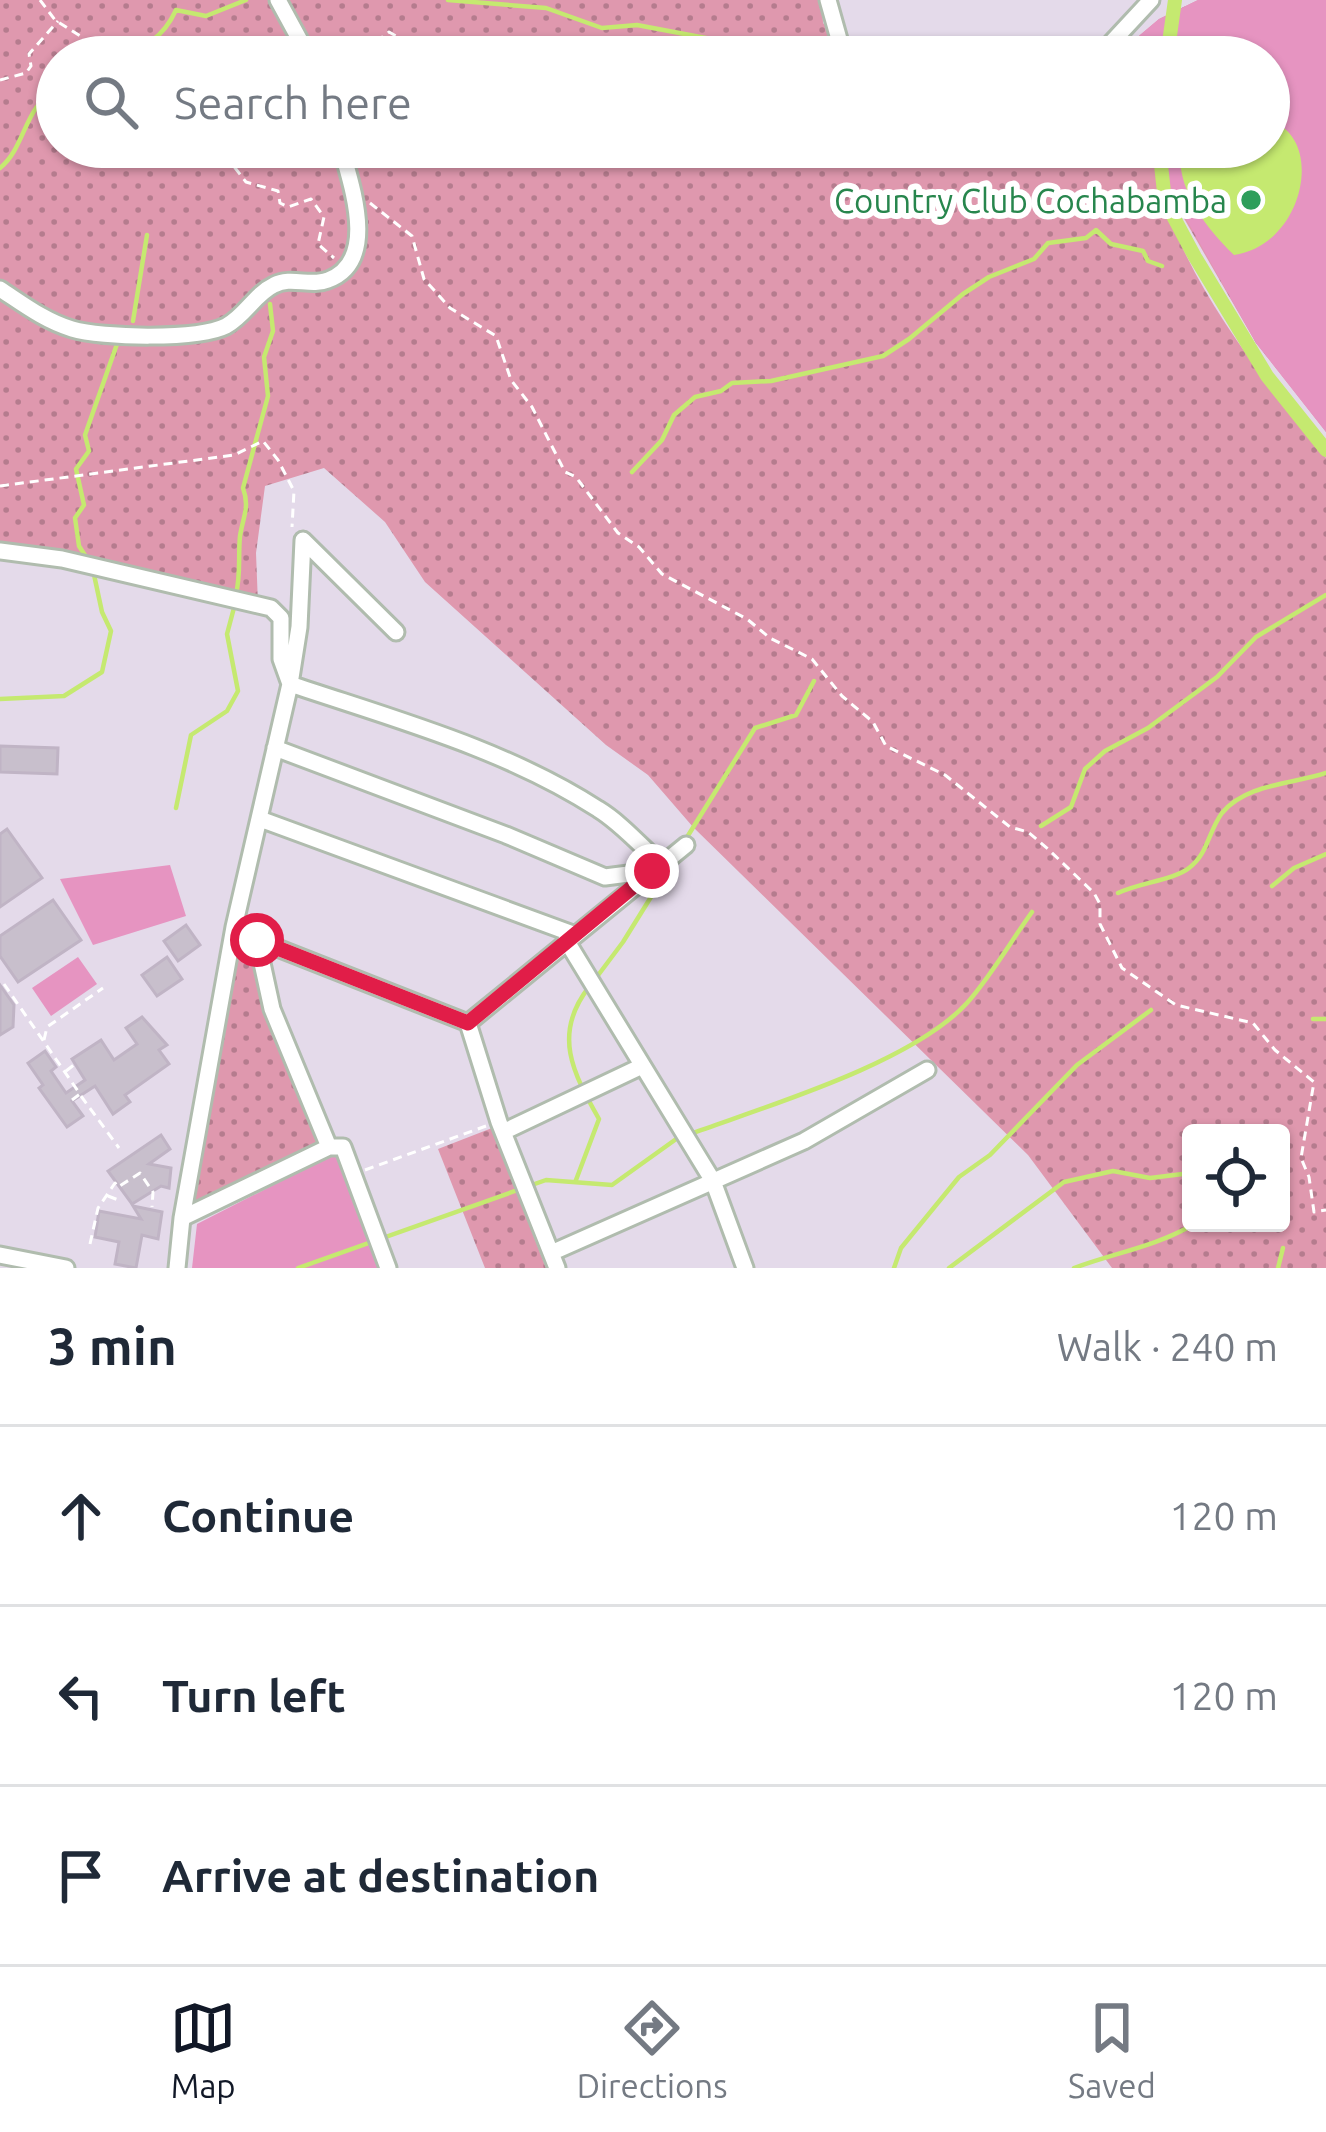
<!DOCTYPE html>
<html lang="en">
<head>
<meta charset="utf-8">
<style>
	body { margin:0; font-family:Ubuntu,sans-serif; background:#f2f2f3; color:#1f2937 }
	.controls { position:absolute; right:36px; bottom:36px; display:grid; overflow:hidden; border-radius:12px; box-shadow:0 3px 9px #0004 }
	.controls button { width:108px; height:108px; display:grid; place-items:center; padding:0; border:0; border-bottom:3px solid #e0e1e3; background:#fff; color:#1f2937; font:60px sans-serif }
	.stop { position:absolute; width:36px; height:36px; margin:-27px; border:9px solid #e11d48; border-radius:50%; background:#fff }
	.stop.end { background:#e11d48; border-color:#fff; box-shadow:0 3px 12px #0008 }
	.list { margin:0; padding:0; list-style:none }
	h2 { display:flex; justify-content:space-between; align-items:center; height:156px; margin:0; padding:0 48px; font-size:51px }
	h2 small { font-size:39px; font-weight:400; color:#747a83 }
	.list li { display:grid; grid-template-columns:78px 1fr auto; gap:36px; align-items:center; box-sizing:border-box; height:180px; padding:0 48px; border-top:3px solid #e0e1e3 }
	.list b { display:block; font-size:45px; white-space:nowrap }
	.list em { font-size:39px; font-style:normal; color:#747a83 }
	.icon { flex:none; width:66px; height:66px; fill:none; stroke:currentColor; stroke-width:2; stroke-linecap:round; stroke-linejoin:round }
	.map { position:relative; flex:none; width:1326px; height:1268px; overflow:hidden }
	.search { position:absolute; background:#fff; box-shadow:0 3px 9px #0004; left:36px; right:36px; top:36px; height:132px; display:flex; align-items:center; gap:30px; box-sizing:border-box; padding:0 42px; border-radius:66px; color:#747a83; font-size:45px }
	.sheet { height:696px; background:#fff }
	nav { display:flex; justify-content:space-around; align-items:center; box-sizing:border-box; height:168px; border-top:3px solid #e0e1e3; background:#fff; font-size:33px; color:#747a83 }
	nav a { display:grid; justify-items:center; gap:6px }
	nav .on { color:#111827 }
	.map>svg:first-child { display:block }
	.grass { fill:url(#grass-dots); fill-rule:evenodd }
	.pitch { fill:#e694c1 }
	.water { fill:#c5e970 }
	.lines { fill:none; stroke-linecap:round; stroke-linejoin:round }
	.stream { stroke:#c5e970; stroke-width:4.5 }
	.canal { stroke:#c5e970; stroke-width:14 }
	.building { fill:#c8bfcc; stroke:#c0b4c5; stroke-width:3 }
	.minor-casing { stroke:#b0bcae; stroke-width:21 }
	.path { stroke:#fff; stroke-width:3; stroke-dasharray:9 6; stroke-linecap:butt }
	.minor { stroke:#fff; stroke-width:15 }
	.route { stroke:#e11d48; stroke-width:15 }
	.leisure-dot { fill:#2e9e5b; stroke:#fff; stroke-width:4.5 }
	.labels { text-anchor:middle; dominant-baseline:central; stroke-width:12; stroke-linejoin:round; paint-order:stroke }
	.leisure-label { font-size:33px; fill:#27864d; stroke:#fff; text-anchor:end }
</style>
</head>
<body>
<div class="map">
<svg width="1326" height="1268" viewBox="0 0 1326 1268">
	<defs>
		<pattern id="grass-dots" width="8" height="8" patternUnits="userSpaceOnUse" patternTransform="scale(3)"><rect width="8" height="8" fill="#df98ae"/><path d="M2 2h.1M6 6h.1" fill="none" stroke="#b57c8e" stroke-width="1.8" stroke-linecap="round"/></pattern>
	</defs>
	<rect width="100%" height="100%" fill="#e4daea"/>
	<path class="grass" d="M0,0H822L823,23L848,50L865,57H57V147H1269V57H1114L1159,19L1198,0H1326V432L1256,343L1156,170C1178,276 1261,375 1326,458V1268H1112L1028,1155L693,827L648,775L606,745L425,582L385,522L324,468L265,486L256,553L258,604L0,555ZM1191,1133H1281V1223H1191Z
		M238,945L252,953L263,1012L318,1143L192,1206Z
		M492,1128L546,1268H485L438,1149Z"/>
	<path class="pitch" d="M1198,0H1326V432L1256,343L1162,176L1140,147H1269V57H1114L1159,19Z
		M170,865L186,916L93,945L60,879Z
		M78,957L97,984L51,1016L32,988Z
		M336,1153L380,1268H192L197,1224Z"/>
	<path class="water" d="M1269,121C1326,136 1305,245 1234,255C1204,225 1177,191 1180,147H1269Z"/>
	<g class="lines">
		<path class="stream" d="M448,0L546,8L602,28L637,25L748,46
			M782,42L798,40L817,57
			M116,53C145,49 163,38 176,10L206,16L246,0
			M0,168C26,147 24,105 57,90
			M133,321L147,235
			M632,472L662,440L674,415L695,397L721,391L732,383L771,381L883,356L909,339L963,294L989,277L1034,259L1048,243L1086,238L1096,230L1111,244L1143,251L1148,261L1162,266
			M88,560L79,546L75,518L84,505L76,469L89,451L85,435L117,344
			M236,594C241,574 238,557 240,536C243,517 250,507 243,488L268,396L264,357L273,331L270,304
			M0,699L64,696L102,672L111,631L102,612L93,570
			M176,808L191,735L227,711L238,691L227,634L235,604
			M1041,826L1071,807L1085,769L1105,751L1148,728L1217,677L1256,637L1326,595
			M684,842L755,728L796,715L814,681
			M1272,886L1294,868L1326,854
			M1118,893C1138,883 1174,880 1189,868C1208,854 1208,832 1222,813C1246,784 1292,784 1326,773
			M596,978L623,942L669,868
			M1313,1019H1326
			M690,1134C767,1106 912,1063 967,1003C991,976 1011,941 1032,912
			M576,1180L599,1119C573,1073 552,1034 589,987
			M298,1268L546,1180L612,1185L679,1137
			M894,1268L901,1248L959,1177L990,1155L1077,1065L1151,1010
			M949,1268L1064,1182L1113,1171L1150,1178L1191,1173
			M1074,1268C1114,1253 1153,1247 1191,1226
			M1278,1268L1283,1248"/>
		<path class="canal" d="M1167,57L1175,0
			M1159,147L1165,201L1195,257L1267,376L1326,450"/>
	</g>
	<path class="building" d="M0,746L58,748L57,774L0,772Z
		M7,829L42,878L0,907V834Z
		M53,900L81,940L18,982L0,956V936Z
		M186,925L200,945L178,961L164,941Z
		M167,957L182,979L157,996L142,975Z
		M0,985L14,1005L13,1027L0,1035Z
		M142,1017L167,1045L159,1050L169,1064L125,1095L130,1102L113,1114L95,1086L72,1101L83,1116L67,1127L39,1088L43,1085L28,1063L45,1051L56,1067L51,1071L66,1093L85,1080L72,1059L101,1040L114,1060L137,1044L126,1028Z
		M161,1135L170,1149L149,1164L171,1168L169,1188L161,1186L132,1204L108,1171Z
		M133,1206L162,1212L158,1239L142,1235L136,1268L115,1264L119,1242L95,1237L99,1211L141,1219Z"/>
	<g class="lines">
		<defs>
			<path id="minor" d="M278,0L309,57
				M828,0L844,57
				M1098,57L1151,0
				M0,289C23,304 45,321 72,329C102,338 198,340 226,326C245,316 255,294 274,285C291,276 311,287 328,280C380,261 350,182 341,147
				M303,540L396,632
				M0,551L62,559L271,608L281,618V659L290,684C394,719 505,749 598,809C621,823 641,846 661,864
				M275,748L506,835L605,877L652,871
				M260,819L573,934
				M234,927L257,940L468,1023
				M257,940L272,1009L329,1147
				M566,940L713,1181L745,1268
				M468,1023L686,845
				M468,1023L499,1122L557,1268
				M503,1132L640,1067
				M182,1218L329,1147H343L388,1268
				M551,1253L804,1141L927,1070
				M0,1255L66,1268
				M177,1268L182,1218L234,927L290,684L299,627L303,540"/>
		</defs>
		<use href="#minor" class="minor-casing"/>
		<path class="path" d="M40,0L55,20L82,37L87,57
			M377,57L376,42L389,32L432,57
			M0,80L26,73L31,66L29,54L58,21
			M199,147L213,153L222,151L246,182L278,191L280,203L288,207L311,199L324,217L318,244L334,258
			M778,147L799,152L806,147
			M370,203L412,236L424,279L450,308L496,336L511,380L532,407L565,472L576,477L618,533L639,547L662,574L747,619L770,638L812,659L842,696L873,722L886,746L945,775L1010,827L1028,832L1048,849L1094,893L1100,904V924L1122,968L1176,1005L1253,1023L1275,1050L1314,1082L1301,1158L1309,1177L1314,1212L1326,1210
			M0,486L234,455L263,441L278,460L294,491L292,527
			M4,984L80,1094L72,1100
			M44,1040L47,1027L103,988
			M66,1071L75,1064
			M81,1096L119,1148
			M365,1170L486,1126
			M108,1196L121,1201
			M90,1244L98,1208L115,1183L118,1187L140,1173L153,1192L152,1207"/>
		<use href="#minor" class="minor"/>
	</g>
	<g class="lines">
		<path class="route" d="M257,940L468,1023L652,871"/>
	</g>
	<circle class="leisure-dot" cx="1251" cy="200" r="12"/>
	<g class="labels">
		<g class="leisure-label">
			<text x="1227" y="200">Country Club Cochabamba</text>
		</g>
	</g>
</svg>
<div class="controls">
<button><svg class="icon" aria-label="locate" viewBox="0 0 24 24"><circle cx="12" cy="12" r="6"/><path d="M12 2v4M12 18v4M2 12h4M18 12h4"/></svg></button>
</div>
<div class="stop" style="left:257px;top:940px"></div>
<div class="stop end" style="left:652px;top:871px"></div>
<div class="search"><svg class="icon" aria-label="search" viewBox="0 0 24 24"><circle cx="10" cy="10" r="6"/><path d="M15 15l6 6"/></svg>Search here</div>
</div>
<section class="sheet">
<h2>3 min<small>Walk · 240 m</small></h2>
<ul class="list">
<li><svg class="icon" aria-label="ahead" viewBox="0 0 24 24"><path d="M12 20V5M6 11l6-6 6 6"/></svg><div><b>Continue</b></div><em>120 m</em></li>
<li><svg class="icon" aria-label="left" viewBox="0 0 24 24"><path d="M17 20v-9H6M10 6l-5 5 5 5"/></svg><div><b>Turn left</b></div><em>120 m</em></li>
<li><svg class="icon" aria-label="arrive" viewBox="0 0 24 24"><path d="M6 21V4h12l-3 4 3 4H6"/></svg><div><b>Arrive at destination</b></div></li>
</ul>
</section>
<nav>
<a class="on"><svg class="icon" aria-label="map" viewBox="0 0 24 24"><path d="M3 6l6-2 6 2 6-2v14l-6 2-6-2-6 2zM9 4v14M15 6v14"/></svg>Map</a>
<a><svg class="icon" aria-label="directions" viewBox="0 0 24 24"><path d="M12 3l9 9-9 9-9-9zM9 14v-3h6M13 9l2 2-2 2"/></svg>Directions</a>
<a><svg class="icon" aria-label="saved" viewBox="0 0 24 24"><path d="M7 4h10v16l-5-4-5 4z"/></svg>Saved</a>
</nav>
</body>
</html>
